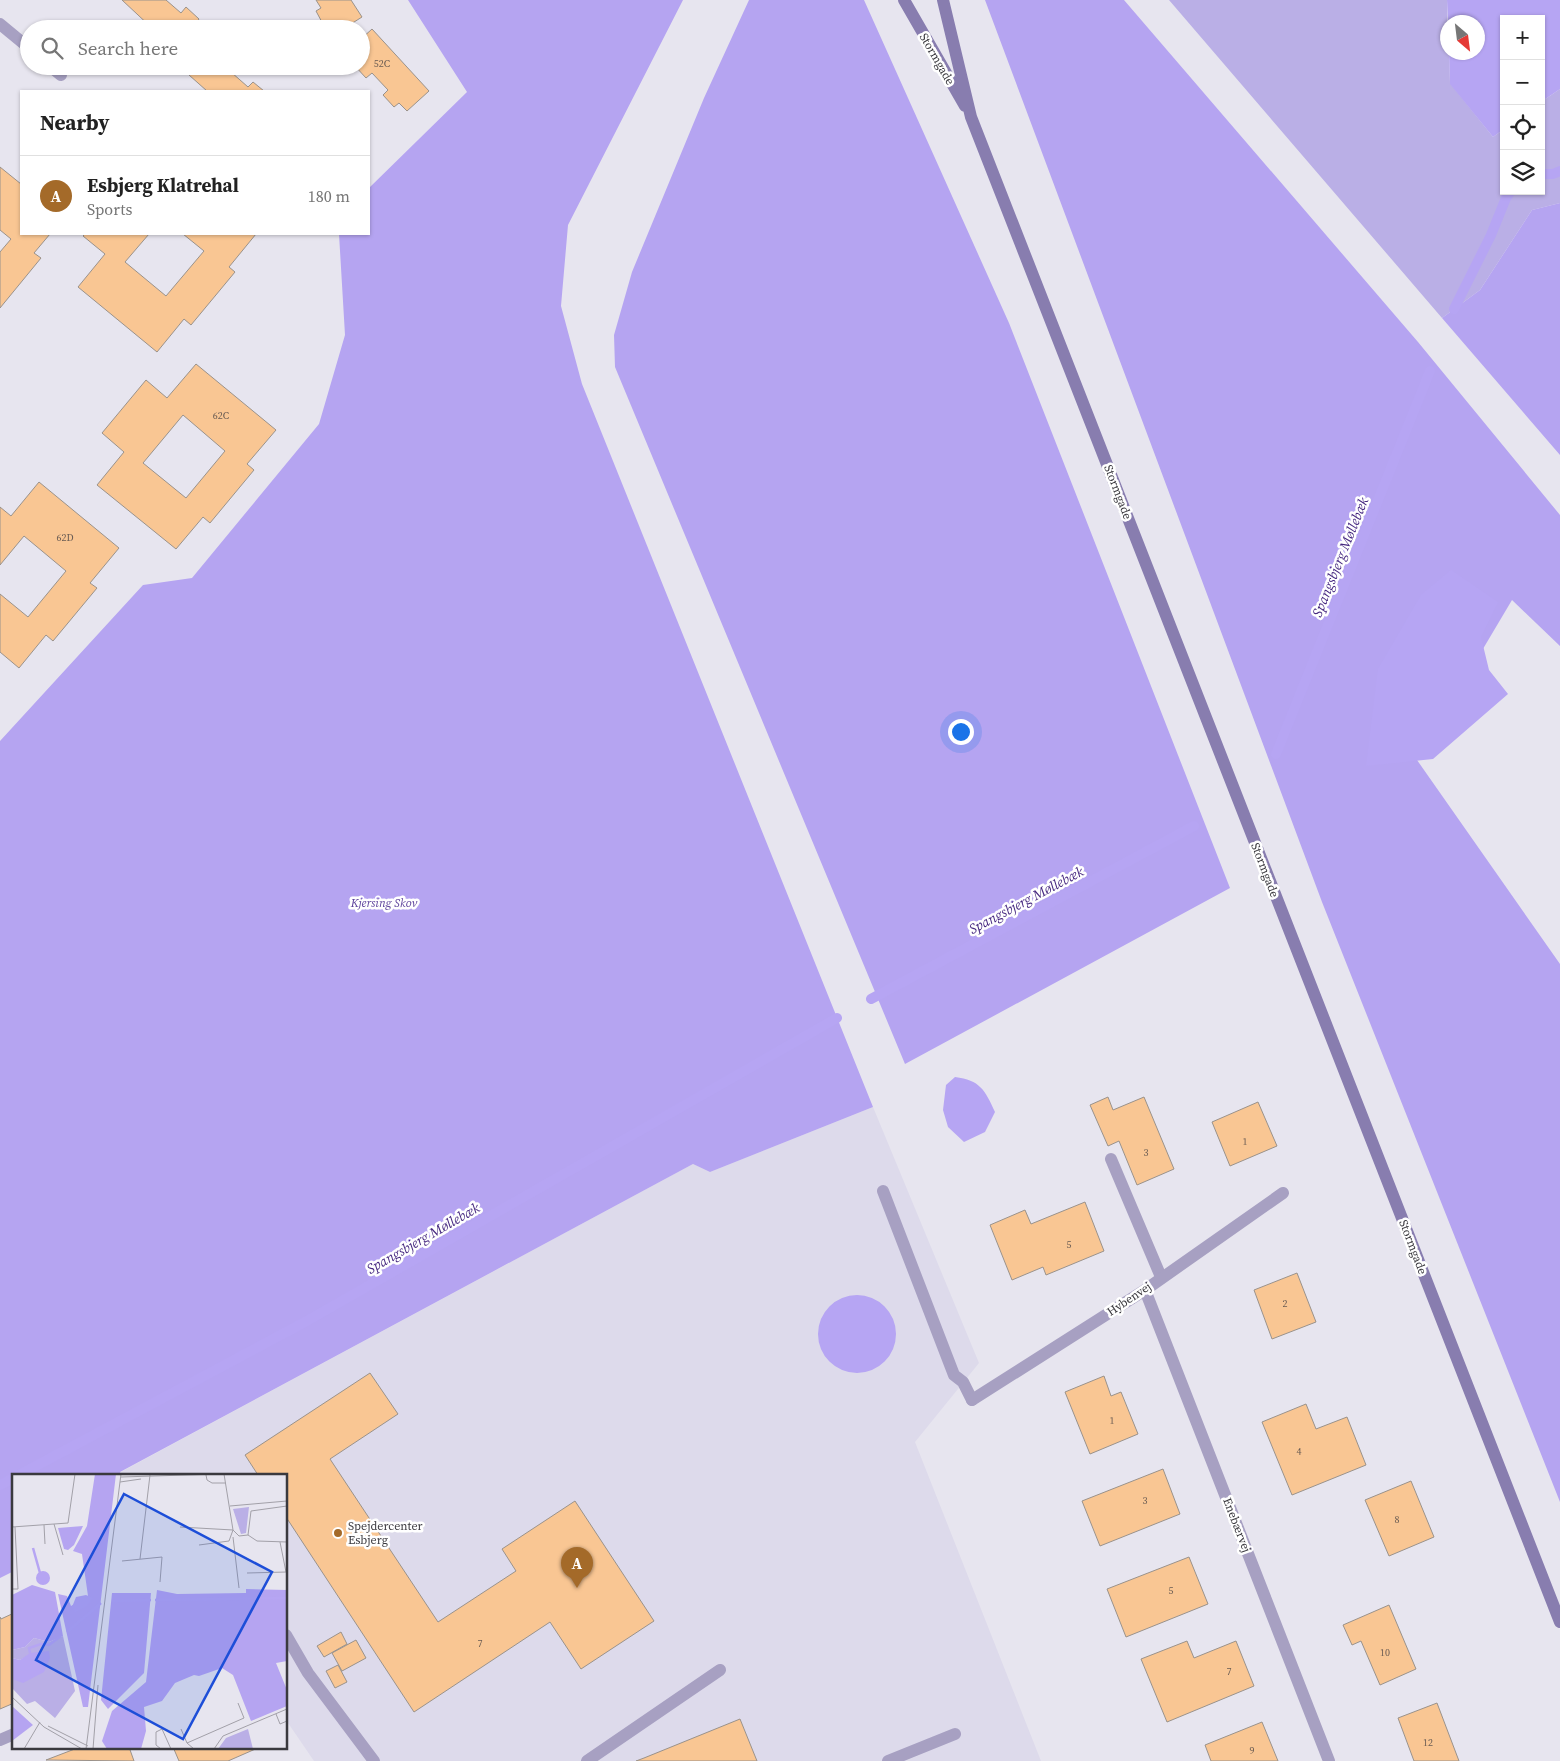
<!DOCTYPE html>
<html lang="en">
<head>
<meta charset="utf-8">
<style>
	body { margin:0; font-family:"Source Serif 4",serif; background:#f2f2f2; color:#222 }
	.controls { position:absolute; right:15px; top:15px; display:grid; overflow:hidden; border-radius:0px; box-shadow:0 1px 4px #0004 }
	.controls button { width:45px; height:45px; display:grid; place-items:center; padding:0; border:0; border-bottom:1px solid #e0e0e0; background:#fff; color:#222; font:25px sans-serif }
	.compass { position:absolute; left:1440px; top:15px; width:45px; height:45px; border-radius:50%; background:#fff; box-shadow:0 1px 4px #0004; rotate:152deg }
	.you { position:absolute; left:960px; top:731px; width:18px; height:18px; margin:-12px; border:4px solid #fff; border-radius:50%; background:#1a73e8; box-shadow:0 0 0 8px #1a73e833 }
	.badge { display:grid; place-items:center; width:32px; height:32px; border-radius:50%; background:#a46a29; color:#fff; font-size:16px; font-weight:700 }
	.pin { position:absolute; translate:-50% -41px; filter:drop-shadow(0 1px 2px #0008) }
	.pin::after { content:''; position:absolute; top:26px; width:18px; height:15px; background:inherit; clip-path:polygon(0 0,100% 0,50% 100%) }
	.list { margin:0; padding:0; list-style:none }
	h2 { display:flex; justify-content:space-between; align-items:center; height:65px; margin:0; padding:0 20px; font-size:21px }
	h2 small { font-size:16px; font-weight:400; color:#767676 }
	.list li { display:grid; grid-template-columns:32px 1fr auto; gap:15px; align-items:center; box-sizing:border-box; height:80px; padding:0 20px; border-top:1px solid #e0e0e0 }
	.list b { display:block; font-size:19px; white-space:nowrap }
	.list p { margin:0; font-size:16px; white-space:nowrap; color:#767676 }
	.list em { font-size:16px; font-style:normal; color:#767676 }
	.icon { flex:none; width:28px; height:28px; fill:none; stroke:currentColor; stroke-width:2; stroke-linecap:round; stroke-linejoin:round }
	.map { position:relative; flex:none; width:1560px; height:1761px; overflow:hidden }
	.search { position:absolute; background:#fff; box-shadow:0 1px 4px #0004; left:20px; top:20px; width:350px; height:55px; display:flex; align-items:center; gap:12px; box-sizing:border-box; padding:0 18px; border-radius:28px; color:#767676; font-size:19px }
	.panel { position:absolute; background:#fff; box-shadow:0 1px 4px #0004; left:20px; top:90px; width:350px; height:145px; border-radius:0px }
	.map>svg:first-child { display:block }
	.built { fill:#dddaeb }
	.green { fill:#baafe6 }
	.forest { fill:#b5a4f1 }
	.water { fill:#b6a5f3 }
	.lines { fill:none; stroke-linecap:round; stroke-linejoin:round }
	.stream { stroke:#b6a5f3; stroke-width:10 }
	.building { fill:#f9c693; stroke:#9a928b; fill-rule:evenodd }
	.lane { stroke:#a7a0c2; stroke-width:12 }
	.street { stroke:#a7a0c2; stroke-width:12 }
	.secondary { stroke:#887daf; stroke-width:12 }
	.poi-dot { fill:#a46a29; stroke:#fff; stroke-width:2 }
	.labels { text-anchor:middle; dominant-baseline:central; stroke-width:5; stroke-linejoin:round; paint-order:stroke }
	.number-label { font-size:10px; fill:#6a5c53 }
	.street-label { font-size:12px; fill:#3a393e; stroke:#fff }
	.park-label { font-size:12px; font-style:italic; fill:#5c419b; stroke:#fff }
	.poi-label { font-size:12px; fill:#3a393e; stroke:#fff; text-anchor:start }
	.water-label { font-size:14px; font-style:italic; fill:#462880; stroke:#fff }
	.inset-river { fill:none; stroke:#b6a5f3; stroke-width:2.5 }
	.inset-road { fill:none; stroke:#a2a0a8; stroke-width:1 }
	.view { fill:#1d4ed8; fill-opacity:0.15; stroke:#1d4ed8; stroke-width:2.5 }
	.inset-edge { fill:none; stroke:#3a393e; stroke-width:2.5 }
</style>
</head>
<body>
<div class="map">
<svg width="1560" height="1761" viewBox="0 0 1560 1761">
	<rect width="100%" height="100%" fill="#e7e5ef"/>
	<path class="built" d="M873,1107L979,1363L915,1442L1041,1761H314L286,1720V1475H121L119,1473L693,1164L710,1172Z"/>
	<path class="green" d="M1169,0H1447L1448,52L1449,53L1450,83L1493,137L1504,129V191H1541V102L1560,89V203L1532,210L1480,290L1442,318Z"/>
	<path class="forest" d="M408,0H683L568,225L561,306L582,384L873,1107L710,1172L693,1164L120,1472L121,1475H14V1571L0,1578V741L143,585L192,578L319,424L345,335L339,234H369V188L467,92Z
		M749,0H864L1009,323L1230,888L905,1064L615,367L614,335L632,272L704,98Z
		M985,0H1124L1418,342L1560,515V646L1512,600L1417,760L1560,964V1502L1322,902Z
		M1560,203V455L1442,318L1480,290L1532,210Z"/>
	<path class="water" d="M1447,0H1560V89L1541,102V19H1504V129L1493,137L1450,84L1449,53L1478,52V22H1448Z
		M1451,570L1498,602L1481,637L1489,670L1508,694L1433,759L1366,766L1378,669L1421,595Z
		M955,1077C980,1080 985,1090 995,1112L985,1132L964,1142L948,1127L943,1110L946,1085Z
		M818 1334a39 39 0 1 1 78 0a39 39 0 1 1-78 0Z"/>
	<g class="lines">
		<path class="stream" d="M1541,174H1553L1560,171
			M1454,309L1491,235L1506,198L1511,191
			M1276,754L1430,371
			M871,999L1194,826
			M19,1475L305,1322L837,1018
			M0,1485L14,1478"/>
	</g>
	<path class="building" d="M122,0H166L181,13L186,7L199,19L195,25L199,29H153Z
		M316,0H351L362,17L343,29H334L330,23L324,26L316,11L321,8Z
		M372,29L429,91L407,111L399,103L394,107L383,95L388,90L372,73L366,78L355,66H361V39Z
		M197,66H234L235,67L231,72L248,87L253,82L264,91H207L189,75Z
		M0,167L21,184V234H50L34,253L41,258L0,308V252L11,239L0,230Z
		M85,234H149L125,262L166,296L204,251L183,234H256L229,267L235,272L191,325L184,319L157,352L78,287L105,254L83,236Z
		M196,364L276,430L247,464L254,470L210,523L203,517L176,549L97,485L124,452L102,433L146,380L167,398ZM183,415L225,451L186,498L143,463Z
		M39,482L119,548L90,583L97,588L53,641L46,635L19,668L0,652V594L28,617L66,571L24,536L0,565V507L11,516Z
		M1108,1097L1113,1110L1144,1097L1174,1169L1137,1185L1119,1141L1108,1146L1090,1105Z
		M1258,1102L1277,1146L1230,1166L1212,1122Z
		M1085,1202L1104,1251L1046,1275L1043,1267L1012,1280L990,1225L1025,1210L1031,1224Z
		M1297,1273L1316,1322L1272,1339L1254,1290Z
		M370,1373L398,1414L330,1459L438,1622L516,1571L502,1549L575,1501L654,1621L581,1669L550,1622L414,1712L286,1517V1475H258L245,1455Z
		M1104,1376L1111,1396L1121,1392L1138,1434L1090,1454L1065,1392Z
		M1306,1404L1316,1429L1347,1417L1366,1465L1292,1495L1262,1422Z
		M1163,1469L1180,1514L1100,1546L1082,1501Z
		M1411,1481L1434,1537L1389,1556L1365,1500Z
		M1189,1557L1208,1604L1126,1637L1107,1589Z
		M1389,1605L1416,1669L1380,1685L1361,1641L1352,1645L1343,1625Z
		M14,1613V1703L0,1709V1617L1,1619Z
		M341,1632L347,1644L324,1657L317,1646Z
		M356,1640L366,1658L342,1671L332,1653Z
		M1187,1641L1194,1658L1236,1641L1254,1686L1167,1722L1141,1659Z
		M338,1665L347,1682L335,1688L326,1671Z
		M1437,1703L1459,1761H1414L1398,1718Z
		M740,1719L757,1761H636L644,1758Z
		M1262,1722L1278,1761H1211L1205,1745Z
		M80,1747H129L134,1761L46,1760Z
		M173,1747H260L228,1761H179Z"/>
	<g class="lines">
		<path class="lane" d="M0,24L29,48
			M50,66L61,75
			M1111,1159L1161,1277
			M883,1191L954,1375L963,1382L972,1400
			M286,1635L308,1673L374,1761
			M587,1761L720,1670
			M888,1761L955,1734"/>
		<path class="street" d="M1145,1290L1329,1761
			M972,1400L1145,1290L1283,1193
			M0,1740L14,1734"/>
		<path class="secondary" d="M904,0L965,106
			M943,0L971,117L1560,1622"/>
	</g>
	<circle class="poi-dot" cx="338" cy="1533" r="5"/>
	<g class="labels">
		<g class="number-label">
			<text x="382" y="63">52C</text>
			<text x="221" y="415">62C</text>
			<text x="65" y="537">62D</text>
			<text x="1245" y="1141">1</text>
			<text x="1146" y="1152">3</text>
			<text x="1069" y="1244">5</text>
			<text x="1285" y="1303">2</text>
			<text x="1112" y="1420">1</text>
			<text x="1299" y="1451">4</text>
			<text x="1145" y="1500">3</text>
			<text x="1397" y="1519">8</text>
			<text x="1171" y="1590">5</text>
			<text x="480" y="1643">7</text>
			<text x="1385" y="1652">10</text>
			<text x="1229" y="1671">7</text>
			<text x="1428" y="1742">12</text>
			<text x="1252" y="1750">9</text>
		</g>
		<g class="street-label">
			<text transform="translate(937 59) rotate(60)">Stormgade</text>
			<text transform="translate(1118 492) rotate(69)">Stormgade</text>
			<text transform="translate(1265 870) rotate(69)">Stormgade</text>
			<text transform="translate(1413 1247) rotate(69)">Stormgade</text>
			<text transform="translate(1129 1299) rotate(-34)">Hybenvej</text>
			<text transform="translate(1237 1525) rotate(69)">Enebærvej</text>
		</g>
		<g class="park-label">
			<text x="384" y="903">Kjersing Skov</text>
		</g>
		<g class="poi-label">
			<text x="348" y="1526">Spejdercenter<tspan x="348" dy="14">Esbjerg</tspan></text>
		</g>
		<g class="water-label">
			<text transform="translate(1340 557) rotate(-68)">Spangsbjerg Møllebæk</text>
			<text transform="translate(1026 900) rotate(-28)">Spangsbjerg Møllebæk</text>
			<text transform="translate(423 1238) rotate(-30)">Spangsbjerg Møllebæk</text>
		</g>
	</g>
	<g transform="translate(12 1474)">
		<rect width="275" height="275" fill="#e7e5ef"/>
		<path d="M237,33L234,59L229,60L221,35ZM51,162L63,217L43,244L23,227L15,230L0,214V205L18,181L8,186L0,184V176L13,173L22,164L37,168ZM236,255L241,275H206L214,264Z" fill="#baafe6"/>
		<path d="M83,0H104L76,233H71L46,120L55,122L59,132L76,122L70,80L61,77L75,52ZM71,52L62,71L56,76L52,75L46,54ZM20,111L43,118L51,162L37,168L22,164L13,173L0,176V121ZM234,115L275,116V187L264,189L275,216V232L239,247L221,201L210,194L187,202L182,201L163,209L150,227L132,233L134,257L129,275H95L90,267L100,237L134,208L145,116L165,120L234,119ZM100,119H139L132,199L96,235L89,226ZM0,232L21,251L0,267Z" fill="#b5a4f1"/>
		<path d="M24 104a7 7 0 1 1 14 0a7 7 0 1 1-14 0ZM74,121L81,124L75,132L63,138L60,133L64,123ZM37,177L38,184L32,198L11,209L0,205V184L8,186L18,179Z" fill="#b6a5f3"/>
		<path class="inset-river" d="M21,74L28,99M143,126L275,124M100,127L139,126M55,158L89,129M18,179L17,174L29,170L37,171L49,162"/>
		<path class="inset-road" d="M212,0L221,56L227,62L236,61L245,67L275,68M194,1L195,6L200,9H214M109,3L207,0M108,8L129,5M218,32L275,27M42,50L51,81M32,51L33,70M0,53L56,49L63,0M168,53L221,56L217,67L187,71M236,61L239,37L275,32M221,63L227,114M268,68L274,98M128,85L138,1M110,87L150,83L148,108M235,99L275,98M0,115H6L3,53M0,223L32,253L70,275M264,240L268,250L275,247M36,252L76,272M169,255L175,269L182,275M175,269L232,244L226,229M12,275L28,248M74,275L109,0M81,275L86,211M149,275L144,271V258L150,255L159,275M202,275L211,262L275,235"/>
		<path class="view" d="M112,20L260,98L171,265L24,186Z"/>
		<rect width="275" height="275" class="inset-edge"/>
	</g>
</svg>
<div class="controls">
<button>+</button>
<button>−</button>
<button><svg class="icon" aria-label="locate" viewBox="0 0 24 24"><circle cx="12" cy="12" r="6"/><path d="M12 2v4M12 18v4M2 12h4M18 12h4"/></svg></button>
<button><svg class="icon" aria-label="layers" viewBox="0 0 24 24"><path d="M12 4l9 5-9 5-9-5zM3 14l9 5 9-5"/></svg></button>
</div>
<svg class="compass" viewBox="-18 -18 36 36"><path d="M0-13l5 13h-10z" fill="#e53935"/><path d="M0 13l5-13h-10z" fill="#767676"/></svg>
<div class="you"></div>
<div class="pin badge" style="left:577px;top:1588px">A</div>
<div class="search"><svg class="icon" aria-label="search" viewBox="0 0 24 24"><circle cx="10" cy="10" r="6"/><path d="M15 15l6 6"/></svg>Search here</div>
<section class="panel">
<h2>Nearby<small></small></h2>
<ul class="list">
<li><span class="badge">A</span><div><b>Esbjerg Klatrehal</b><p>Sports</p></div><em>180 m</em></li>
</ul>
</section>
</div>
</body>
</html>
